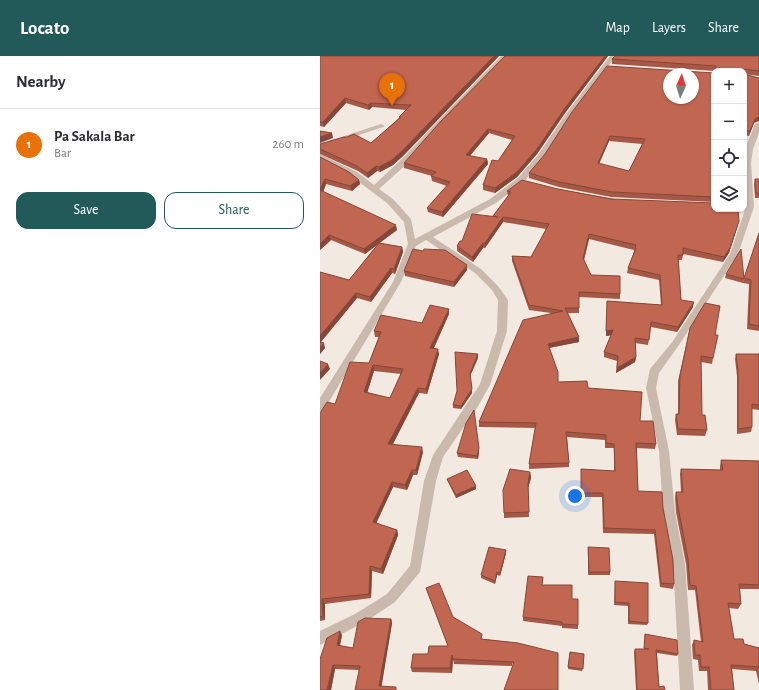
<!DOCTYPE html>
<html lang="en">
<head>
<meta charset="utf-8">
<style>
	body { margin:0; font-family:"Alegreya Sans",sans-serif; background:#f2f2f3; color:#2b2b33 }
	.controls { position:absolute; right:12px; top:12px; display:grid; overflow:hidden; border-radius:8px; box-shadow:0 1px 3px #0004 }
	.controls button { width:36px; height:36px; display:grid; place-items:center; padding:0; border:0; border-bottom:1px solid #e1e1e2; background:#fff; color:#2b2b33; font:20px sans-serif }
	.compass { position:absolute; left:343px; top:12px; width:36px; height:36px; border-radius:50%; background:#fff; box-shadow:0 1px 3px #0004; rotate:4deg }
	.you { position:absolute; left:255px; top:440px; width:14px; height:14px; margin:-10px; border:3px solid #fff; border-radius:50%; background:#1a73e8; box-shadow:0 0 0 6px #1a73e833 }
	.badge { display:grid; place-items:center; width:26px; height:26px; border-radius:50%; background:#225959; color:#fff; font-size:13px; font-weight:700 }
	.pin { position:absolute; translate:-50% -33px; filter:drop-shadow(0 1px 2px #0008) }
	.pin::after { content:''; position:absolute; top:21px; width:14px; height:12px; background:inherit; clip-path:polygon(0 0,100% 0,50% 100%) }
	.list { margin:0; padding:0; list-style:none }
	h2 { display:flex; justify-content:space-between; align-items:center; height:52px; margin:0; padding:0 16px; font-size:17px }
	h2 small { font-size:13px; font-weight:400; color:#7c7c81 }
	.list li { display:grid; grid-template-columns:26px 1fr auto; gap:12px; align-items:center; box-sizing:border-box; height:72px; padding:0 16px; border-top:1px solid #e1e1e2 }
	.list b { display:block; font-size:15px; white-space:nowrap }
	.list p { margin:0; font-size:13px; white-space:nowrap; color:#7c7c81 }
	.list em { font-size:13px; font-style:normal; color:#7c7c81 }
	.actions { display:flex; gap:8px; padding:12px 16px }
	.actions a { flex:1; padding:9px 0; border:1px solid #225959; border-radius:12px; text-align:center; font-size:14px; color:#225959 }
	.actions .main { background:#225959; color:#fff }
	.icon { flex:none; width:22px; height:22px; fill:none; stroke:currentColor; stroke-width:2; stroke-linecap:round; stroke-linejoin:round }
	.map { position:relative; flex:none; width:439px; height:634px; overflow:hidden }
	header { display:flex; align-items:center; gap:24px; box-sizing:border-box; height:56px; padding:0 20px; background:#225959; color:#fff }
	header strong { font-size:19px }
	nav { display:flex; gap:22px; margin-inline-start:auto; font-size:14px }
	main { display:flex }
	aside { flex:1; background:#fff }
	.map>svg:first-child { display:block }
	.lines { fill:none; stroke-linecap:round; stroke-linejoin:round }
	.minor { fill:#cab9ad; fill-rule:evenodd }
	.wall { fill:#a55846; fill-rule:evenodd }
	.shaded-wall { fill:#864739 }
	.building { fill:#c06651; stroke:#864739; fill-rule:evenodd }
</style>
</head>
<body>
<header>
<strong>Locato</strong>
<nav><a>Map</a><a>Layers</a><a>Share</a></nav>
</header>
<main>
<aside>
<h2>Nearby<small></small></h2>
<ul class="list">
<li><span class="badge" style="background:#e8710a">1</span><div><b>Pa Sakala Bar</b><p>Bar</p></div><em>260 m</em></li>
</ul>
<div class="actions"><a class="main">Save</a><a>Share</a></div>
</aside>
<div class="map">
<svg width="439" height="634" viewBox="0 0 439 634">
	<rect width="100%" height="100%" fill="#f2e9e1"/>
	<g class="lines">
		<path class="minor" d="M181,0H188L120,69L90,105L59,133L73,143L91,163L95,183L170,143L198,122L218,99L246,58L290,0H296L251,60L224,102L204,126L176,147L113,181L161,213L178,230L188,244L187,275L170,329L157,352L123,401L116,425L100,516L75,546L45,566L0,589V575L35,558L67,538L90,510L104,425L113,399L160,328L177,275L178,244L172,234L155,217L106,184L96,190L81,226L4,354L0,355V342L73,226L88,188L84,166L67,147L31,120L0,103V98L37,116L54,129L84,101L116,67Z
			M439,66V77L433,93L431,107L434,151L418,198L359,289L339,317L336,332L349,395L355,456L365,508L374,634H360L353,508L343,456L339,395L326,332L330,313L353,285L410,198L426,151L424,102L425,93L435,68Z
			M61,68L65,70L63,71L0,92V88Z"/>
	</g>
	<path class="wall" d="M0,0H179L83,100L73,109L60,116L57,115L48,122L38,115L0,98V88L51,87L79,62V61L86,54L52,51L49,54L26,47L4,71L0,70Z
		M185,0H288L245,57L217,98L197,121L175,137L163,134V129L192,84L169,77L150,100L167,103L168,108L123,161L108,156L107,152L127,130L112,125L111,120H112L84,112V107Z
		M439,0V20L424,18V15H395L292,8V3Z
		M394,17V146L291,141L239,131L209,122V117ZM289,85L322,88L309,115L279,108Z
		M424,18L434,67L429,80L424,79Z
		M0,101L39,124L40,128L32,135L6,128L3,136L77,174L59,187L82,191L83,196L75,218L72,217L51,246L37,242L1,286L5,292L0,298V216L29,224L58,188L45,198L11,184L0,194Z
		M435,123H439V142H435L434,128Z
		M238,133L419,165L409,197L403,206L363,198L362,204H358L361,244L373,251L357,276L331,271L328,289L315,287L316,301L315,306L296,317L297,305L284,301V296L291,279L286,280L287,245L341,249L339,224L307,217L308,212L314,196V194L269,183L264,204L271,219L300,238V243L259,241V257H248L259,281V286L229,292L238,326L268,332L320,365L336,388L335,393L317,392L318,435L343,452L354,528L353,533L340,531L334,478L283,477L282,441H261V413L294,415V392H285V384L247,381L249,407V411L209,413V408L215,372L159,371V366L231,257L209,254L192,205V200L211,201L226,173L183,166L165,192H163L153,206L137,195V190L142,185L173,160L188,140L187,135Z
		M439,177V275L427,273L429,228L423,227Z
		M147,214L134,231L85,220L84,215Z
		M406,218L424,223L423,227L405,222Z
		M129,258L114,292L119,298L107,338L99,337L72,389L103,396L97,419H93L87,434L73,431L56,467L77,474L78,479L63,518L52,515L51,542L5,548V564L0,565V357L15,348L49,307L59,281H55L54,275L102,267ZM54,315L81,318L70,342L47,336Z
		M370,272L395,279L393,302L392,308L381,306L382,359L387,374L385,380L357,379L355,364L356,358H358V325Z
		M416,298H439V354L432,353V371L431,376L417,378V320L415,303Z
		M158,302L150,320L152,337L141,353L133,352V349Z
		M159,396L158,403L138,401L137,397Z
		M401,404L439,405V533H420L421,548L418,553L409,552L414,583L424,588L439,592V628L436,615L412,613L414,634H388L387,615H379L378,604L373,603L372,589L374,584L381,586L375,534H368L366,508L356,456L355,441L356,436H361L360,418L361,413L400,414V410Z
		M210,416L211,422L208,432L209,461L184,462V457Z
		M127,423L156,433L136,442L128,426Z
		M268,491L290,516V519H268Z
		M186,494V497L180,520L177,519L175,528L161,522V519Z
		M223,521L222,529L252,543L258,569V573L242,572V570L203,565V561Z
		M295,525L328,567L327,569L308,568V550L294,549Z
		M106,532L133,561L162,583L198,587L192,610L134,608L133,603L132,617L92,616L91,612L108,598L128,590Z
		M71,563L72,567L61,630L35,634L39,614L15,613L11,634H0L22,579L20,590L33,592Z
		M325,578L358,598L357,600L337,597L339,631L345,634H316L314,596L315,593H324Z
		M250,596L264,598L262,615L248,613Z"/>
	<path class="shaded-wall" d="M174,0H179L83,100L73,109L60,116L59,111Z
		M285,0H288L245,57L217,98L197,121L175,137V132L245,52Z
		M25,42L26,47L4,71L3,66Z
		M51,47L52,51L49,54L48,49Z
		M439,61V65L434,67L429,80L430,75L435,63Z
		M168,73L169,77L146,104V99Z
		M12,77L13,82L0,87V81Z
		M290,80L289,85L277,112L278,107Z
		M167,103L168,108L123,161L122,156Z
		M56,110L57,115L48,122L47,117Z
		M5,123L6,128L2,139L0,134Z
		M39,124L40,128L32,135L30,130Z
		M183,161V166L165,192V187Z
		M419,165L409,197L403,206L404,201Z
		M76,169L77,174L45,198L44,193Z
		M269,178V183L263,207V202Z
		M9,179L11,184L0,194V188Z
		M163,187V192L153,206L152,201Z
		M82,191L83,196L75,218L74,213Z
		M147,209V214L134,231V226Z
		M71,212L72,217L51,246L50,241Z
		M36,237L37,242L0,287V280Z
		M374,246L373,251L357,276L358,271Z
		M129,253V258L111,298L110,292Z
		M293,274L292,279L286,280V275Z
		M259,281V286L228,292V288Z
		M4,287L5,292L0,298V292Z
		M118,293L119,298L107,338L106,333Z
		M158,298V302L150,320V317Z
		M316,301L315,306L296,317L297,312Z
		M8,308L10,313L0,324V317Z
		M53,309L54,315L46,341L44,336Z
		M98,332L99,337L70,394L68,388Z
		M152,333V337L141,353V350Z
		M102,391L103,396L97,419L96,414Z
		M159,392V396L158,403L157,400Z
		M92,414L93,419L87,434L85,429Z
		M210,416L211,422L208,432V427Z
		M72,426L73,431L55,470L53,466Z
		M156,430V433L136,442V439Z
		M77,474L78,479L63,518L61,513Z
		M186,494V497L180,520V517Z
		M50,510L52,515L51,542L49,538Z
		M177,516V519L175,528V525Z
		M2,543L5,548V564L3,560Z
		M71,563L72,567L61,634L59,630Z
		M20,575L22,579L19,593L17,589Z
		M132,599L133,603L132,617L130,612Z
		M13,609L15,613L11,634H7Z"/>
	<path class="building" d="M0,0H174L82,95L72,104L59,111L56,110L47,117L37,110L0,93V88L24,81H27L34,78L51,87L81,61H79L91,49L51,47L48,49L25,42L3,66H0Z
		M185,0H285L245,52L217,93L197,116L175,132L163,129L172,104L178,105L195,80L168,73L146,99L167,103L122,156L107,152L130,126L111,120L116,116L84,107L121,65Z
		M295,0H439V15L425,13L424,17V15H396V10L292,3Z
		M287,10L394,17V141L292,136L239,126L209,117L225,98L252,56ZM349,18H373V42H349ZM290,80L325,83L309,115L278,107Z
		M424,18L439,22V61L435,63L430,75L424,74Z
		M0,75L12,77L0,81Z
		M0,101L29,116L39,124L30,130L5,123L0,134L76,169L44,193L9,179L0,188Z
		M424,122H425V135H424Z
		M435,123H439V137H436Z
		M202,124L238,133L291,143L394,147V153H418L419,165L410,192L404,201L363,192V199H358L361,244L374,246L358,271L331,266L329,284L315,282L316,301L297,312L298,300L284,296L293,274L286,275L287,245L342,249L340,219L308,212L316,192L315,191L316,189L269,178L263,202L271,219L300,220V238L259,236V252H245L259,281L228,288L238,316V326L267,325L268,332L322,336L320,365H333L336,388L316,387L318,435L342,436L343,452L353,504L354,528L341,527L335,474L284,472L283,437H261V413L295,415L294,388L286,387V379L246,376L249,407L209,408L216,367L159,366L203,264L243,255L209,249L192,200L211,201L229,168L183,161L165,187H163L152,201L137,190L140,185H142L152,158L178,161L173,160L191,136L187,135Z
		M439,177V270L429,268L431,224L424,222Z
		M59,187L82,191L74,213L71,212L50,241L36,237L0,280V216L29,224Z
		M93,193L103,195L104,193L125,194L147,209L134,226L84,215Z
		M421,193L424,223L406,218Z
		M385,247L400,250L395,279H398L393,302L381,300L382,359H385L387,374L358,373L356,358H359L360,320L370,272Z
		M110,249L129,253L110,292L118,293L106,333L98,332L68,388L102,391L96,414H92L85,429L72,426L53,466L77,474L61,513L50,510L49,538L2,543L3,560L0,561V357L7,346L15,348L30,306L49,307L61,276L54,275L61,259L102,267ZM53,309L83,313L70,342L44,336Z
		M0,286L4,287L0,292Z
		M135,296L158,298L150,317L152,333L141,350L133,349L137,335Z
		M416,298H439V349L432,348V371L418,373V315Z
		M0,305L8,308L0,317Z
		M154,354L159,392L157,400L137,397L146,367Z
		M401,404L439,405V529L419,528L421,548L408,547L414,583H423L424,588L439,592V612V611L411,609L414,634H391L389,611H381L380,599H375L374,584L383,586L376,530L370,529L368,503L358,451L356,436H363L361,413L403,414Z
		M190,413L210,416L208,427L209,456L184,457L183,434Z
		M147,414L156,430L136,439L127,423Z
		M169,491L186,494L180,517L177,516L175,525L161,519Z
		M268,491L289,492L290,516H269Z
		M208,520L223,521L222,529H252V543H258V569L242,568V566L203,561Z
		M295,525L328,527V567L309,565V547L295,546Z
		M119,527L133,561L162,578L161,583L198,587L238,597V634H184L194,606L133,603L132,599L130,612H91L93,598H108L109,590H128L106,532Z
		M45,562L71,563L59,630L76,631V634H35L40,610L13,609L7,634H0V603L7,582L20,575L17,589L33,592L38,566Z
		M325,578L357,584L358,598L336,594L339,631L344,630L345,634H317L315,593H329L324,592Z
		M250,596L264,598L263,613L248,611Z"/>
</svg>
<div class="controls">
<button>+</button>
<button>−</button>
<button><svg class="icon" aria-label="locate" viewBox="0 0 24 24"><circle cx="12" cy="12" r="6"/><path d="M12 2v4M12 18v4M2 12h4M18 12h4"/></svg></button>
<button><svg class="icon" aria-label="layers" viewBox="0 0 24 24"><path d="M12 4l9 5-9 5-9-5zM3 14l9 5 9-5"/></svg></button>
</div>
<svg class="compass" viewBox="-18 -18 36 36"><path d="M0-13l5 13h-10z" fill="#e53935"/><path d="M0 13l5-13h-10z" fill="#7c7c81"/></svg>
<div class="you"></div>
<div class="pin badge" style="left:72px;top:50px;background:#e8710a">1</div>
</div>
</main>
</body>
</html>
